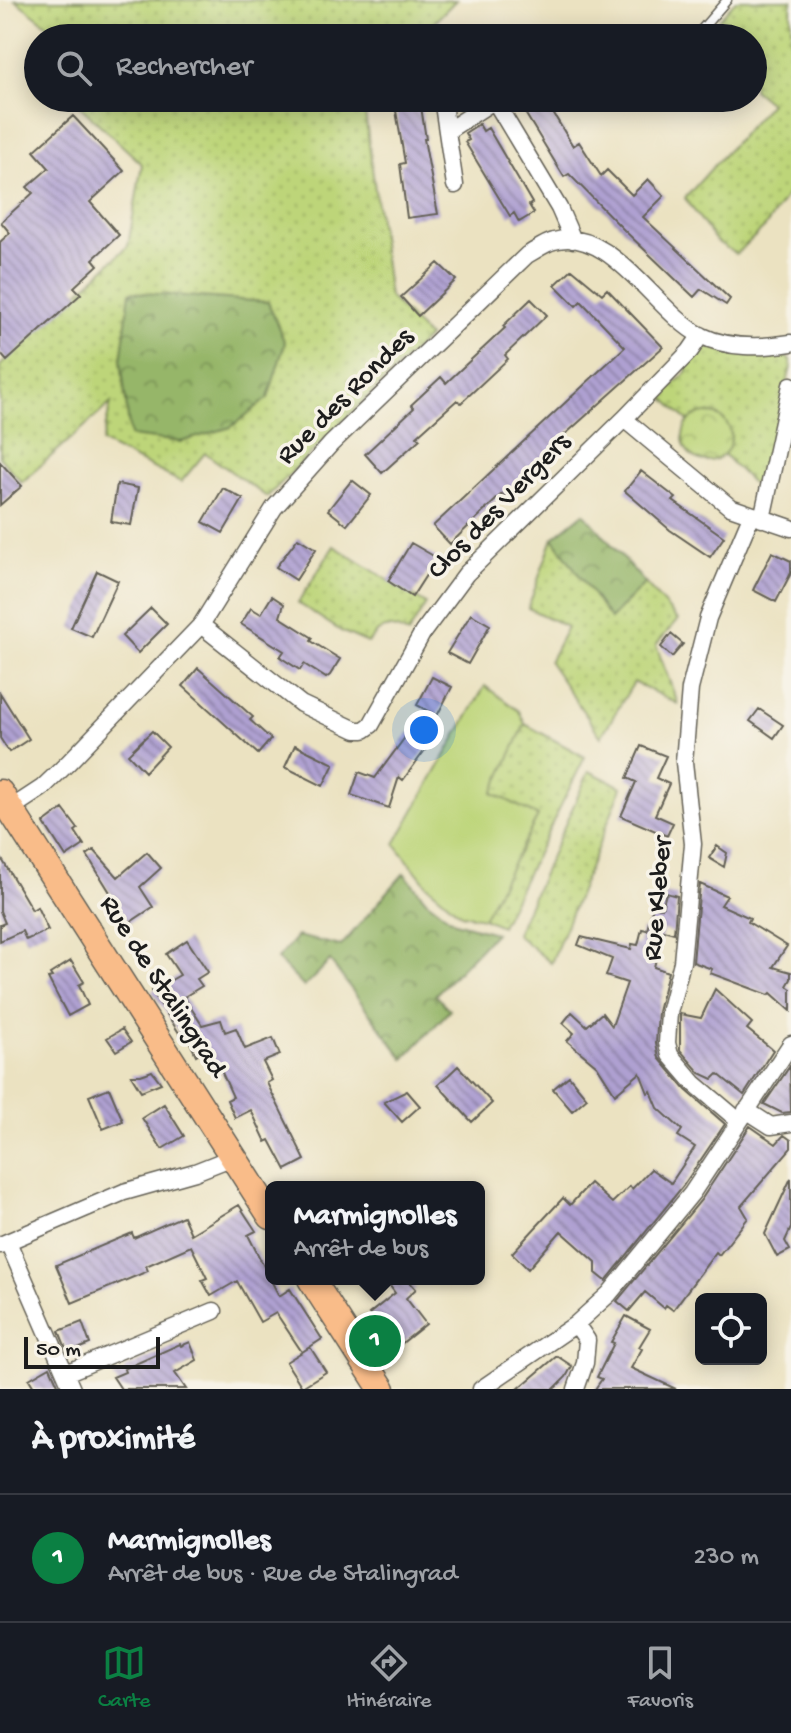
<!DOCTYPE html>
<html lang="fr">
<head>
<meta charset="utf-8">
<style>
	body { margin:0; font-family:"Gochi Hand",sans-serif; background:#20242c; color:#f1f3f6 }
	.controls { position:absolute; right:24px; bottom:24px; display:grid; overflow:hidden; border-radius:12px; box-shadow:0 4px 20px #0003 }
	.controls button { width:72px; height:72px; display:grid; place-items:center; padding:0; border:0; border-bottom:2px solid #363941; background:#171b24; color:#f1f3f6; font:40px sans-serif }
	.scale { position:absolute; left:24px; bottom:20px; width:136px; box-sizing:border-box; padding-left:8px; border:4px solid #1c1c1c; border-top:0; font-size:22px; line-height:28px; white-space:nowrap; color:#1c1c1c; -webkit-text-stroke:6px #f7f3e8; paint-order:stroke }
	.you { position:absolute; left:424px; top:730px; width:28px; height:28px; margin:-20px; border:6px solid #fff; border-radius:50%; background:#1a73e8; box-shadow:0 0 0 12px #1a73e833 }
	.badge { display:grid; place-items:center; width:52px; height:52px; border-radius:50%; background:#0b8043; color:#fff; font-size:26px; font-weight:700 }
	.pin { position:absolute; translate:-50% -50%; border:4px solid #fff; box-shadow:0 2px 8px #0006 }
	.popup { position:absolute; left:265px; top:1181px; width:220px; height:104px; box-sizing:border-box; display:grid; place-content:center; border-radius:12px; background:#171b24; filter:drop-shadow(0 2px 6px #0005); font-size:26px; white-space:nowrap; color:#9ea1a6 }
	.popup b { font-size:30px; color:#f1f3f6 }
	.popup::after { content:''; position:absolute; left:50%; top:100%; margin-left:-16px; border:16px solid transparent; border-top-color:#171b24 }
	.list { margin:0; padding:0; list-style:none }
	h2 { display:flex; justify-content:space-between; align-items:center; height:104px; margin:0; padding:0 32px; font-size:34px }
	h2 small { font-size:26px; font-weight:400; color:#9ea1a6 }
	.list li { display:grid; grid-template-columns:52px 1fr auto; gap:24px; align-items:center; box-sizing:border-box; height:128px; padding:0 32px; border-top:2px solid #363941 }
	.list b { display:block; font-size:30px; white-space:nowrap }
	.list p { margin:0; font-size:26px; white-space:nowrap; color:#9ea1a6 }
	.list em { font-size:26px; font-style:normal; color:#9ea1a6 }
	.icon { flex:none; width:44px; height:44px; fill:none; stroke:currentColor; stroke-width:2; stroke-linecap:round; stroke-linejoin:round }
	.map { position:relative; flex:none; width:791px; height:1389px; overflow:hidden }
	.search { position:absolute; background:#171b24; box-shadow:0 4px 20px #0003; left:24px; right:24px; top:24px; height:88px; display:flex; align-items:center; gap:20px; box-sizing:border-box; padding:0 28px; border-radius:44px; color:#9ea1a6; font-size:30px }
	.sheet { height:232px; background:#171b24 }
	nav { display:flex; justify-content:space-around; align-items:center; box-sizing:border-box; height:112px; border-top:2px solid #363941; background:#171b24; font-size:22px; color:#9ea1a6 }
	nav a { display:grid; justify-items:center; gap:4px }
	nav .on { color:#0b8043 }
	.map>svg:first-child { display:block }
	.grass { fill:url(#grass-dots); stroke:#6c784a; stroke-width:2 }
	.forest { fill:url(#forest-crowns); stroke:#596942; stroke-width:2 }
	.park { fill:url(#park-crowns); stroke:#6c784a; stroke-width:2 }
	.garden { fill:#bdd579; stroke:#6c784a; stroke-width:2 }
	.building { fill:url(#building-back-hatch) }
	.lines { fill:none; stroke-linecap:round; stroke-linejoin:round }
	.service-casing { stroke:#646156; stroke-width:11 }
	.minor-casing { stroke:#646156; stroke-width:19 }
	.primary-casing { stroke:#646156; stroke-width:29 }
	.service { stroke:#fff; stroke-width:8 }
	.minor { stroke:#fff; stroke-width:16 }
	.primary { stroke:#f9bc89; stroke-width:26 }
	.labels { text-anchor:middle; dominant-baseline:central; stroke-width:7; stroke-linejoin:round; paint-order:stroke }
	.street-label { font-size:28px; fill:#1c1c1c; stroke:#f7f3e8 }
</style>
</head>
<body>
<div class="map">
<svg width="791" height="1389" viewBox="0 0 791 1389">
	<defs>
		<pattern id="grass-dots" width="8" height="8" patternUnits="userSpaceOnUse" patternTransform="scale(2)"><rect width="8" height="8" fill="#bdd579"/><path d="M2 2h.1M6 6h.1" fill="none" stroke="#a2b668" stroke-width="1.8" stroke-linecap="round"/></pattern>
		<pattern id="forest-crowns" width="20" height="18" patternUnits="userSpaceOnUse" patternTransform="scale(2)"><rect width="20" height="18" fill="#96b669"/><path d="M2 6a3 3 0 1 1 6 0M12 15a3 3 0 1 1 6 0" fill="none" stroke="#7a9356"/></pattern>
		<pattern id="park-crowns" width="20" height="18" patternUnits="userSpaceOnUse" patternTransform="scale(2)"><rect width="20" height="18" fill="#bdd579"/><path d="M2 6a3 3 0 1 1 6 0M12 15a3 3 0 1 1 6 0" fill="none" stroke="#a2b668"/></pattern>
		<pattern id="building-back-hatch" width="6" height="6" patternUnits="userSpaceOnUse" patternTransform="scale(2)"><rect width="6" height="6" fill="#afa0d1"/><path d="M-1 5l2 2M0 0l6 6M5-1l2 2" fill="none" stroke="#8e82a9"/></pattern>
	</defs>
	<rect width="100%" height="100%" fill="#f7f3e8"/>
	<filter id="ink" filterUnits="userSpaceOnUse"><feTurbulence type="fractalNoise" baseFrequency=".0125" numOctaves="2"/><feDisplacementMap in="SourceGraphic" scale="16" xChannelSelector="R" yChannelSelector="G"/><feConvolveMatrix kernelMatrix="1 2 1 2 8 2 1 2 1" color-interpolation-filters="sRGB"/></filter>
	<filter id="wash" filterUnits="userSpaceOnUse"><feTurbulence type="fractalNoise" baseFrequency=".006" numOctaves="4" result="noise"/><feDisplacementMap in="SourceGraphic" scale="32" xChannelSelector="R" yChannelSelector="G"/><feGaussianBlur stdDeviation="1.8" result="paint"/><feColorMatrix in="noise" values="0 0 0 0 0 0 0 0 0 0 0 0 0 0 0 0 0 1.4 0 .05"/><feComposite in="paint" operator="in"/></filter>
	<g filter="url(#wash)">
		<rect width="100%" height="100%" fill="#ebe2c1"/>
		<path class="grass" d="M15,0H456L419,38H60L61,35Z
			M736,0H791V189L765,227L736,254L716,241L685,198L770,103L753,89V38H703Z
			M71,98H363L389,297L428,337L267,497L205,453L181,482L102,443L111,403L22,482L0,458V366L128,246L142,164Z
			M707,347L744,354L781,353L790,360L791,366L761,492L723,454L725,453L693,417L689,422L662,396L688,371L683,365L698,351Z
			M553,538L610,619L645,583L678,620L656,645L678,704L634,682L601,737L549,662L567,627L528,608Z
			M334,546L426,604L408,634C389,624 381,625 368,643L341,631L298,603Z
			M525,724L585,757L501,926L483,918L538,816L492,793Z
			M589,771L622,787L551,963L516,934Z"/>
		<path class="forest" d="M130,292L268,302L285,343L268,398L231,427L181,442L130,436L121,360Z
			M584,513L645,583L610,619L553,538Z
			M404,873L426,900L455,922L495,933L435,995L450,1010L404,1059L330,961L304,987L277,959L297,936L341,946Z"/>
		<path class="park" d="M683 437a24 24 0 1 1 48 0a24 24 0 1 1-48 0Z"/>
		<path class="garden" d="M485,686L519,711L525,724L493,793L538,816L483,918L461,914L427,885L395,844Z"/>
		<g id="blocks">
			<path class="building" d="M398,98L420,100L426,139H424L438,214L407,218L400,164L405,163L395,105L399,104Z
				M516,98H544L573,146L579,142L601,176L607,170L632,195L648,179L664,196L643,217L730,299L726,305L701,289L694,297L625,231L569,174L564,177Z
				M73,116L124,171L90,202L119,235L93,259L98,265L74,287L81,294L7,361L0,353V242L10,233L1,222L33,193L27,187L49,168L34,151Z
				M479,124L483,131L488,128L532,203L529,205L534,213L519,222L514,213L510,216L465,142L469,140L465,133Z
				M438,263L456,280L418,316L401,297Z
				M572,269L602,294L607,289L663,347L560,439L562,441L557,446L505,497L502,494L450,544L433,526L625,347L581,301L576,306L555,285Z
				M531,299L547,315L505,355L508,359L461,403L457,400L417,436L420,439L382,473L365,454L414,408L411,405L441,377L446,383L505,328L503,326Z
				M0,462L22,486L0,505Z
				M641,471L676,498L673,501L724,537L710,557L670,530L625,491Z
				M352,480L371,495L347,525L328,510Z
				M117,484L138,488L131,525L111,522Z
				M223,488L243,499L223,533L203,522Z
				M298,538L316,549L296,580L276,567Z
				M411,543L437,558L412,597L388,581Z
				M772,552L791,561V573L776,602L753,590Z
				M97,571L118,581L92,637L71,628Z
				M272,596L284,604L280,617L313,638L311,641L340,659L330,675L326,678L304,664L300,670L280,657L284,651L241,624L251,608L261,614Z
				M151,608L167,624L138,653L122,636Z
				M471,614L490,625L468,664L447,653Z
				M671,634L683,644L672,657L661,647Z
				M198,668L253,717L250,720L271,739L258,754L183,686Z
				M432,677L452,687L437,716L417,705Z
				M0,693L29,739L9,752L0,738Z
				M759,709L783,725L774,738L750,721Z
				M152,731L168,747L145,772L128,754Z
				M409,732L428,746L403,780L399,777L389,808L351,795L359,772L375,778Z
				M295,745L334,764L323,786L285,767Z
				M641,746L666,756L656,778L669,784L655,815L673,823L667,836L621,816L636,782L627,778Z
				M63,809L78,829L75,831L84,845L66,857L44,823Z
				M717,846L727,853L724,867L709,858Z
				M94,850L118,877L147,852L161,868L140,887L153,907L129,923L87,855Z
				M0,856L32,910L37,907L48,930L26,940L22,931L0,941V925L5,923L0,911Z
				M700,884L727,896L721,905L750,918L748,922L787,946L773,967L791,972V979L787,986L791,989V1011L771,993L769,995L710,973L712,969L693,962Z
				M666,893L677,896L674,933L663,930L654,967L668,972L658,1012L656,1043L659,1058L686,1090L725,1124L683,1186L606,1281L596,1273V1262L561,1231L528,1269L512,1253L563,1198L570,1205L590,1183L612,1203L630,1186L632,1189L651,1169L671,1183L695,1147L678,1136L682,1130L658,1108L651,1091L648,1093L640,1073L615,1094L597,1066L567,1041L574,1033L563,1023L572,1012L587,1026L602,1013L612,1026L627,983L606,976L612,959L578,945L581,937L631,949L632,944L638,945L642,929L647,930L653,906L662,908Z
				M187,940L208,972L197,979L202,986L184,997L202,1025L221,1020L225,1032L236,1028L245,1049L273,1038L280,1055L263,1062L272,1080L267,1083L305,1160L286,1170L270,1140L266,1142L251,1110L235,1118L227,1100L233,1097L220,1068L212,1072L203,1051L196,1055L186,1034L181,1036L152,991L180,975L166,954Z
				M71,961L84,982L79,985L88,1005L68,1016L48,978L52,977L50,974Z
				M715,989L752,1023L747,1029L773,1050L744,1095L718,1074L713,1079L700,1073L680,1050V1014L701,1018Z
				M122,1029L131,1042L116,1051L107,1038Z
				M458,1066L492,1103L472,1122L438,1085Z
				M790,1066L791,1112L782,1113L764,1104Z
				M152,1071L161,1083L141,1091L131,1075H141Z
				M569,1076L587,1098L572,1111L553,1089Z
				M109,1088L123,1121L103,1129L89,1096Z
				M407,1091L420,1106L402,1122L384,1102Z
				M164,1104L184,1136L162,1149L142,1118Z
				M750,1126L776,1144L784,1135L791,1140V1148L741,1206L748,1218L719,1255L716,1252L673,1310L666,1305L664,1308L645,1292L629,1311L617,1301L701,1200Z
				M791,1178V1228L785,1241L790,1250L777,1257L765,1234Z
				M239,1205L256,1231L248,1235L279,1296L290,1289L322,1339L302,1352L276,1313L260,1322L237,1281L211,1296L202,1280L207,1278L191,1246L146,1266L148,1271L72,1303L56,1265L132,1233L134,1238L183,1216L191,1234Z
				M385,1279H407L416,1289L406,1298L426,1324L401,1344L390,1329L385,1333L369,1314L395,1293Z
				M626,1316L650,1329L639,1347L642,1349L631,1368L676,1389H595L602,1379L597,1377L614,1343L611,1342Z
				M82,1322L90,1344L68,1353L59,1331Z
				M190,1342L197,1360L175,1373L186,1389H121L113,1377L125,1372L124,1369L180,1344L181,1346Z
				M310,1347L326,1372L302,1387L286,1362Z
				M557,1356L572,1366L566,1377L554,1389H518Z
				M50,1367L60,1389H35L29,1379Z"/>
		</g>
	</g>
	<g filter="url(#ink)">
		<use href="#blocks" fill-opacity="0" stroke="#646156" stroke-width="2"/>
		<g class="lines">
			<defs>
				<path id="service" d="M694,38L727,0"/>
				<path id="minor" d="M442,98L455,185
					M493,98L559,208L573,240
					M447,131L495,100
					M624,419L730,507L791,528
					M762,519L791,385
					M201,625L301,704L356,730H364L371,725L423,632L466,574L624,419L690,351L701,335
					M10,809L42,788L68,763L201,625L274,508L331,444L527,255C535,251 545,243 554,241C609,224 657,313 700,335C728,349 760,348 791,343
					M746,1110L771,1126L791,1123
					M739,1121L694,1083L670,1055L667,1043L669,1013L682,962L693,844L684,762L690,689L708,618L751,516
					M8,1242L72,1389
					M0,1245L124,1192L195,1172L233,1157
					M576,1324L587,1340L585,1363L576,1389
					M66,1373L214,1311
					M481,1389L576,1324L609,1294L692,1193L791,1044"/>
				<path id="primary" d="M0,793L271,1216
					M311,1279L382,1389"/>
			</defs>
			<use href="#service" class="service-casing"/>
			<use href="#minor" class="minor-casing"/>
			<use href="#primary" class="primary-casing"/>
			<use href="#service" class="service"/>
			<use href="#minor" class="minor"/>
			<use href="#primary" class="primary"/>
		</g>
	</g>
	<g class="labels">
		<g class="street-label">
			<text transform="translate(346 397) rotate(-45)">Rue des Rondes</text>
			<text transform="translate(500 507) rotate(-46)">Clos des Vergers</text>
			<text transform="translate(659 899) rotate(-85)">Rue Kleber</text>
			<text transform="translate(162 987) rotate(57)">Rue de Stalingrad</text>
		</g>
	</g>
</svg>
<div class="controls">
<button><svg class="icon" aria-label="locate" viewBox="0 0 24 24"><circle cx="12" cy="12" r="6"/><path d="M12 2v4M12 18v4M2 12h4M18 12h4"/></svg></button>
</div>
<div class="scale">50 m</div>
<div class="you"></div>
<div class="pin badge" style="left:375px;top:1341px">1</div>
<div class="popup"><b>Marmignolles</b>Arrêt de bus</div>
<div class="search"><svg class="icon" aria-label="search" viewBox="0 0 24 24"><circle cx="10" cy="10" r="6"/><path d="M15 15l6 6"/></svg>Rechercher</div>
</div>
<section class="sheet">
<h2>À proximité<small></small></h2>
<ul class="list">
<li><span class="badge">1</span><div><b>Marmignolles</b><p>Arrêt de bus · Rue de Stalingrad</p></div><em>230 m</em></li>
</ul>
</section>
<nav>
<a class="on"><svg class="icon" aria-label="map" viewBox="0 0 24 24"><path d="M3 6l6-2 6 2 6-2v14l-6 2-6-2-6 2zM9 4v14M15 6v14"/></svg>Carte</a>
<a><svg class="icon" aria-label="directions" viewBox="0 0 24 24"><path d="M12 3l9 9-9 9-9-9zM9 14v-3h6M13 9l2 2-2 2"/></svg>Itinéraire</a>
<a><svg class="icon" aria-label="saved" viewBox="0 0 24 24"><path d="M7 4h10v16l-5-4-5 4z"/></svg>Favoris</a>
</nav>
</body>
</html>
